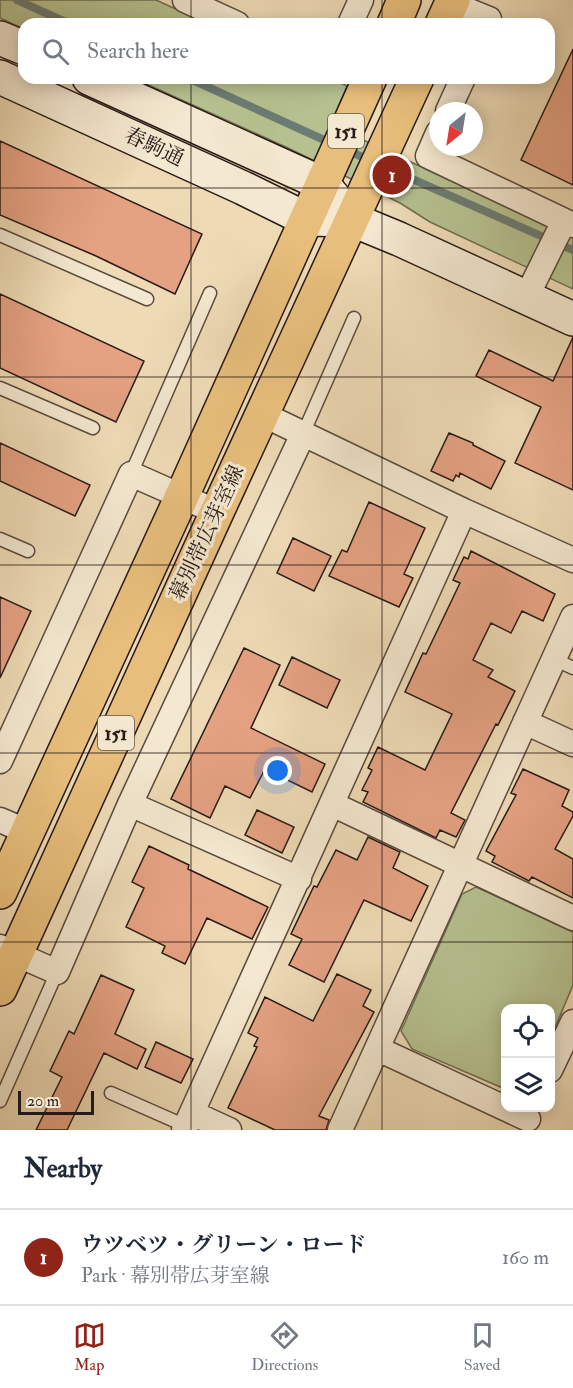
<!DOCTYPE html>
<html lang="en">
<head>
<meta charset="utf-8">
<style>
	body { margin:0; font-family:"IM FELL Double Pica","Noto Serif JP",serif; background:#f2f2f3; color:#1f2937 }
	.controls { position:absolute; right:18px; bottom:18px; display:grid; overflow:hidden; border-radius:12px; box-shadow:0 3px 15px #0003 }
	.controls button { width:54px; height:54px; display:grid; place-items:center; padding:0; border:0; border-bottom:2px solid #e0e1e3; background:#fff; color:#1f2937; font:30px sans-serif }
	.compass { position:absolute; left:429px; top:102px; width:54px; height:54px; border-radius:50%; background:#fff; box-shadow:0 3px 15px #0003; rotate:210deg }
	.scale { position:absolute; left:18px; bottom:15px; width:76px; box-sizing:border-box; padding-left:6px; border:3px solid #281a16; border-top:0; font-size:16px; line-height:21px; white-space:nowrap; color:#281a16; -webkit-text-stroke:4px #f4e8d0; paint-order:stroke }
	.you { position:absolute; left:278px; top:771px; width:21px; height:21px; margin:-15px; border:4px solid #fff; border-radius:50%; background:#1a73e8; box-shadow:0 0 0 9px #1a73e833 }
	.badge { display:grid; place-items:center; width:39px; height:39px; border-radius:50%; background:#8f2418; color:#fff; font-size:20px; font-weight:700 }
	.pin { position:absolute; translate:-50% -50%; border:3px solid #fff; box-shadow:0 2px 6px #0006 }
	.list { margin:0; padding:0; list-style:none }
	h2 { display:flex; justify-content:space-between; align-items:center; height:78px; margin:0; padding:0 24px; font-size:26px }
	h2 small { font-size:20px; font-weight:400; color:#747a83 }
	.list li { display:grid; grid-template-columns:39px 1fr auto; gap:18px; align-items:center; box-sizing:border-box; height:96px; padding:0 24px; border-top:2px solid #e0e1e3 }
	.list b { display:block; font-size:22px; white-space:nowrap }
	.list p { margin:0; font-size:20px; white-space:nowrap; color:#747a83 }
	.list em { font-size:20px; font-style:normal; color:#747a83 }
	.icon { flex:none; width:33px; height:33px; fill:none; stroke:currentColor; stroke-width:2; stroke-linecap:round; stroke-linejoin:round }
	.map { position:relative; flex:none; width:573px; height:1130px; overflow:hidden }
	.search { position:absolute; background:#fff; box-shadow:0 3px 15px #0003; left:18px; right:18px; top:18px; height:66px; display:flex; align-items:center; gap:15px; box-sizing:border-box; padding:0 21px; border-radius:18px; color:#747a83; font-size:22px }
	.sheet { height:174px; background:#fff }
	nav { display:flex; justify-content:space-around; align-items:center; box-sizing:border-box; height:84px; border-top:2px solid #e0e1e3; background:#fff; font-size:16px; color:#747a83 }
	nav a { display:grid; justify-items:center; gap:3px }
	nav .on { color:#8f2418 }
	.map>svg:first-child { display:block }
	.green { fill:#b6c190; stroke:#6f6e53; stroke-width:1.5 }
	.lines { fill:none; stroke-linecap:round; stroke-linejoin:round }
	.stream { stroke:#6c7b73; stroke-width:8 }
	.building { fill:#e5a283; stroke:#281a16; stroke-width:1.5 }
	.lane-casing { stroke:#5a4a3e; stroke-width:15 }
	.street-casing { stroke:#5a4a3e; stroke-width:27 }
	.secondary-casing { stroke:#281a16; stroke-width:36 }
	.primary-casing { stroke:#281a16; stroke-width:36 }
	.lane { stroke:#f4e8d0; stroke-width:12 }
	.street { stroke:#f4e8d0; stroke-width:24 }
	.secondary { stroke:#f4e8d0; stroke-width:33 }
	.primary { stroke:#e7be7b; stroke-width:33 }
	.grid { fill:none; stroke:#281a16; stroke-width:1.5; stroke-opacity:0.55 }
	.labels { text-anchor:middle; dominant-baseline:central; stroke-width:6; stroke-linejoin:round; paint-order:stroke }
	.shield { fill:#f4e8d0; stroke:#65584e; stroke-width:1.5 }
	.shield-label { font-size:20px; font-weight:bold; fill:#281a16 }
	.street-label { font-size:21px; fill:#281a16; stroke:#f4e8d0 }
</style>
</head>
<body>
<div class="map">
<svg width="573" height="1130" viewBox="0 0 573 1130">
	<rect width="100%" height="100%" fill="#eedbb6"/>
	<filter id="stains"><feTurbulence type="fractalNoise" baseFrequency=".00333" numOctaves="4"/><feColorMatrix values="0 0 0 0 .2 0 0 0 0 .09 0 0 0 0 .02 0 0 0 .5 -.17"/></filter>
	<radialGradient id="worn" r=".72"><stop offset=".6" stop-color="#630" stop-opacity="0"/><stop offset="1" stop-color="#630" stop-opacity=".3"/></radialGradient>
	<path class="green" d="M0,0H156L209,24H24V29L0,18Z
		M133,78H330L347,86L331,125L573,237V289L430,222L400,203L288,148Z
		M476,887L573,932V985L551,1037L550,1008H506L505,1089L412,1049L401,1031L462,894Z"/>
	<g class="lines">
		<path class="stream" d="M17,0L70,24
			M188,78L333,144
			M347,150L371,161
			M385,167L573,250"/>
	</g>
	<path class="building" d="M573,49V185L521,160Z
		M0,141L202,234L175,294L96,256L0,215Z
		M0,294L144,361L116,422L0,368Z
		M573,337V490L515,463L541,407L476,376L489,350L553,381Z
		M449,433L473,443V445L505,461L491,489L460,473L459,477L456,475L453,481L431,471Z
		M0,443L90,485L75,516L0,481Z
		M369,502L425,528L404,574L413,578L399,607L329,576L342,550L347,552Z
		M293,538L331,556L314,591L277,573Z
		M471,551L555,594L543,621L522,611L511,633L491,623L473,660L493,670L488,677L515,691L498,725L496,724L451,813L465,820L456,837L440,830L436,838L363,802L368,792L362,790L372,770L368,768L378,747L425,770L452,714L405,692L423,653L426,654L460,583L453,580L464,557L468,559Z
		M0,597L31,611L0,678Z
		M244,648L280,665L251,728L325,764L312,792L265,769L250,798L225,786L210,818L171,799Z
		M292,657L340,680L327,708L279,685Z
		M523,769L569,790L562,806L573,812V816L555,849L573,859V898L532,877L529,881L492,862L495,856L486,851L516,795L511,793Z
		M257,810L294,827L282,853L245,835Z
		M368,837L400,852L393,868L428,886L411,921L364,900L324,982L289,965L302,939L291,934L314,886L317,887L336,850L357,860Z
		M149,846L189,865L188,869L268,907L252,939L207,918L185,964L162,953L165,946L126,927L144,888L132,882Z
		M337,974L371,990L363,1006L374,1012L319,1116L329,1120L326,1130H275L228,1108L257,1047L254,1046L258,1038L248,1033L265,997L313,1021Z
		M101,975L134,990L115,1034L146,1049L137,1069L104,1053L67,1130H36L62,1077L50,1071L69,1031L74,1034Z
		M156,1042L193,1059L181,1083L145,1067Z"/>
	<g class="lines">
		<defs>
			<path id="lane" d="M0,235L147,299
				M0,388L93,428
				M303,434L354,318
				M131,474L210,293
				M0,539L28,551
				M554,659L573,668
				M111,1093L186,1126
				M0,1101L57,972"/>
			<path id="street" d="M185,0L237,24
				M452,4L489,19
				M350,24L361,0
				M448,111L463,78
				M438,133L428,156L573,225
				M526,298L564,221
				M262,414L464,511L573,560
				M525,722L573,744
				M0,761L131,474L217,512
				M130,804L303,434
				M332,804L573,918
				M0,820L28,832
				M0,947L57,972L130,804L299,879
				M378,1049L528,1119
				M550,1070L573,1022
				M192,1113L229,1130
				M184,1130L464,511
				M340,1130L573,617"/>
			<path id="secondary" d="M0,38L24,48
				M0,77L243,188L306,219L353,220L399,239L573,319
				M89,78L323,184L340,205"/>
			<path id="primary" d="M394,24L404,0
				M442,24L453,0
				M0,892L182,496L370,78
				M0,989L217,512L417,78"/>
		</defs>
		<use href="#lane" class="lane-casing"/>
		<use href="#street" class="street-casing"/>
		<use href="#secondary" class="secondary-casing"/>
		<use href="#primary" class="primary-casing"/>
		<use href="#lane" class="lane"/>
		<use href="#street" class="street"/>
		<use href="#secondary" class="secondary"/>
		<use href="#primary" class="primary"/>
	</g>
	<path class="grid" d="M191,0V24M382,0V24M191,78V1130M382,78V1130M0,188H573M0,377H573M0,565H573M0,753H573M0,942H573"/>
	<g class="labels">
		<g class="shield">
			<rect x="328" y="114" width="36" height="34" rx="4.5"/>
			<rect x="98" y="716" width="36" height="34" rx="4.5"/>
		</g>
		<g class="shield-label">
			<text x="346" y="131">151</text>
			<text x="116" y="733">151</text>
		</g>
		<g class="street-label">
			<text transform="translate(154 147) rotate(25)">春駒通</text>
			<text transform="translate(207 533) rotate(-65)">幕別帯広芽室線</text>
		</g>
	</g>
	<rect width="100%" height="100%" filter="url(#stains)"/>
	<rect width="100%" height="100%" fill="url(#worn)"/>
</svg>
<div class="controls">
<button><svg class="icon" aria-label="locate" viewBox="0 0 24 24"><circle cx="12" cy="12" r="6"/><path d="M12 2v4M12 18v4M2 12h4M18 12h4"/></svg></button>
<button><svg class="icon" aria-label="layers" viewBox="0 0 24 24"><path d="M12 4l9 5-9 5-9-5zM3 14l9 5 9-5"/></svg></button>
</div>
<svg class="compass" viewBox="-18 -18 36 36"><path d="M0-13l5 13h-10z" fill="#e53935"/><path d="M0 13l5-13h-10z" fill="#747a83"/></svg>
<div class="scale">20 m</div>
<div class="you"></div>
<div class="pin badge" style="left:392px;top:175px">1</div>
<div class="search"><svg class="icon" aria-label="search" viewBox="0 0 24 24"><circle cx="10" cy="10" r="6"/><path d="M15 15l6 6"/></svg>Search here</div>
</div>
<section class="sheet">
<h2>Nearby<small></small></h2>
<ul class="list">
<li><span class="badge">1</span><div><b>ウツベツ・グリーン・ロード</b><p>Park · 幕別帯広芽室線</p></div><em>160 m</em></li>
</ul>
</section>
<nav>
<a class="on"><svg class="icon" aria-label="map" viewBox="0 0 24 24"><path d="M3 6l6-2 6 2 6-2v14l-6 2-6-2-6 2zM9 4v14M15 6v14"/></svg>Map</a>
<a><svg class="icon" aria-label="directions" viewBox="0 0 24 24"><path d="M12 3l9 9-9 9-9-9zM9 14v-3h6M13 9l2 2-2 2"/></svg>Directions</a>
<a><svg class="icon" aria-label="saved" viewBox="0 0 24 24"><path d="M7 4h10v16l-5-4-5 4z"/></svg>Saved</a>
</nav>
</body>
</html>
